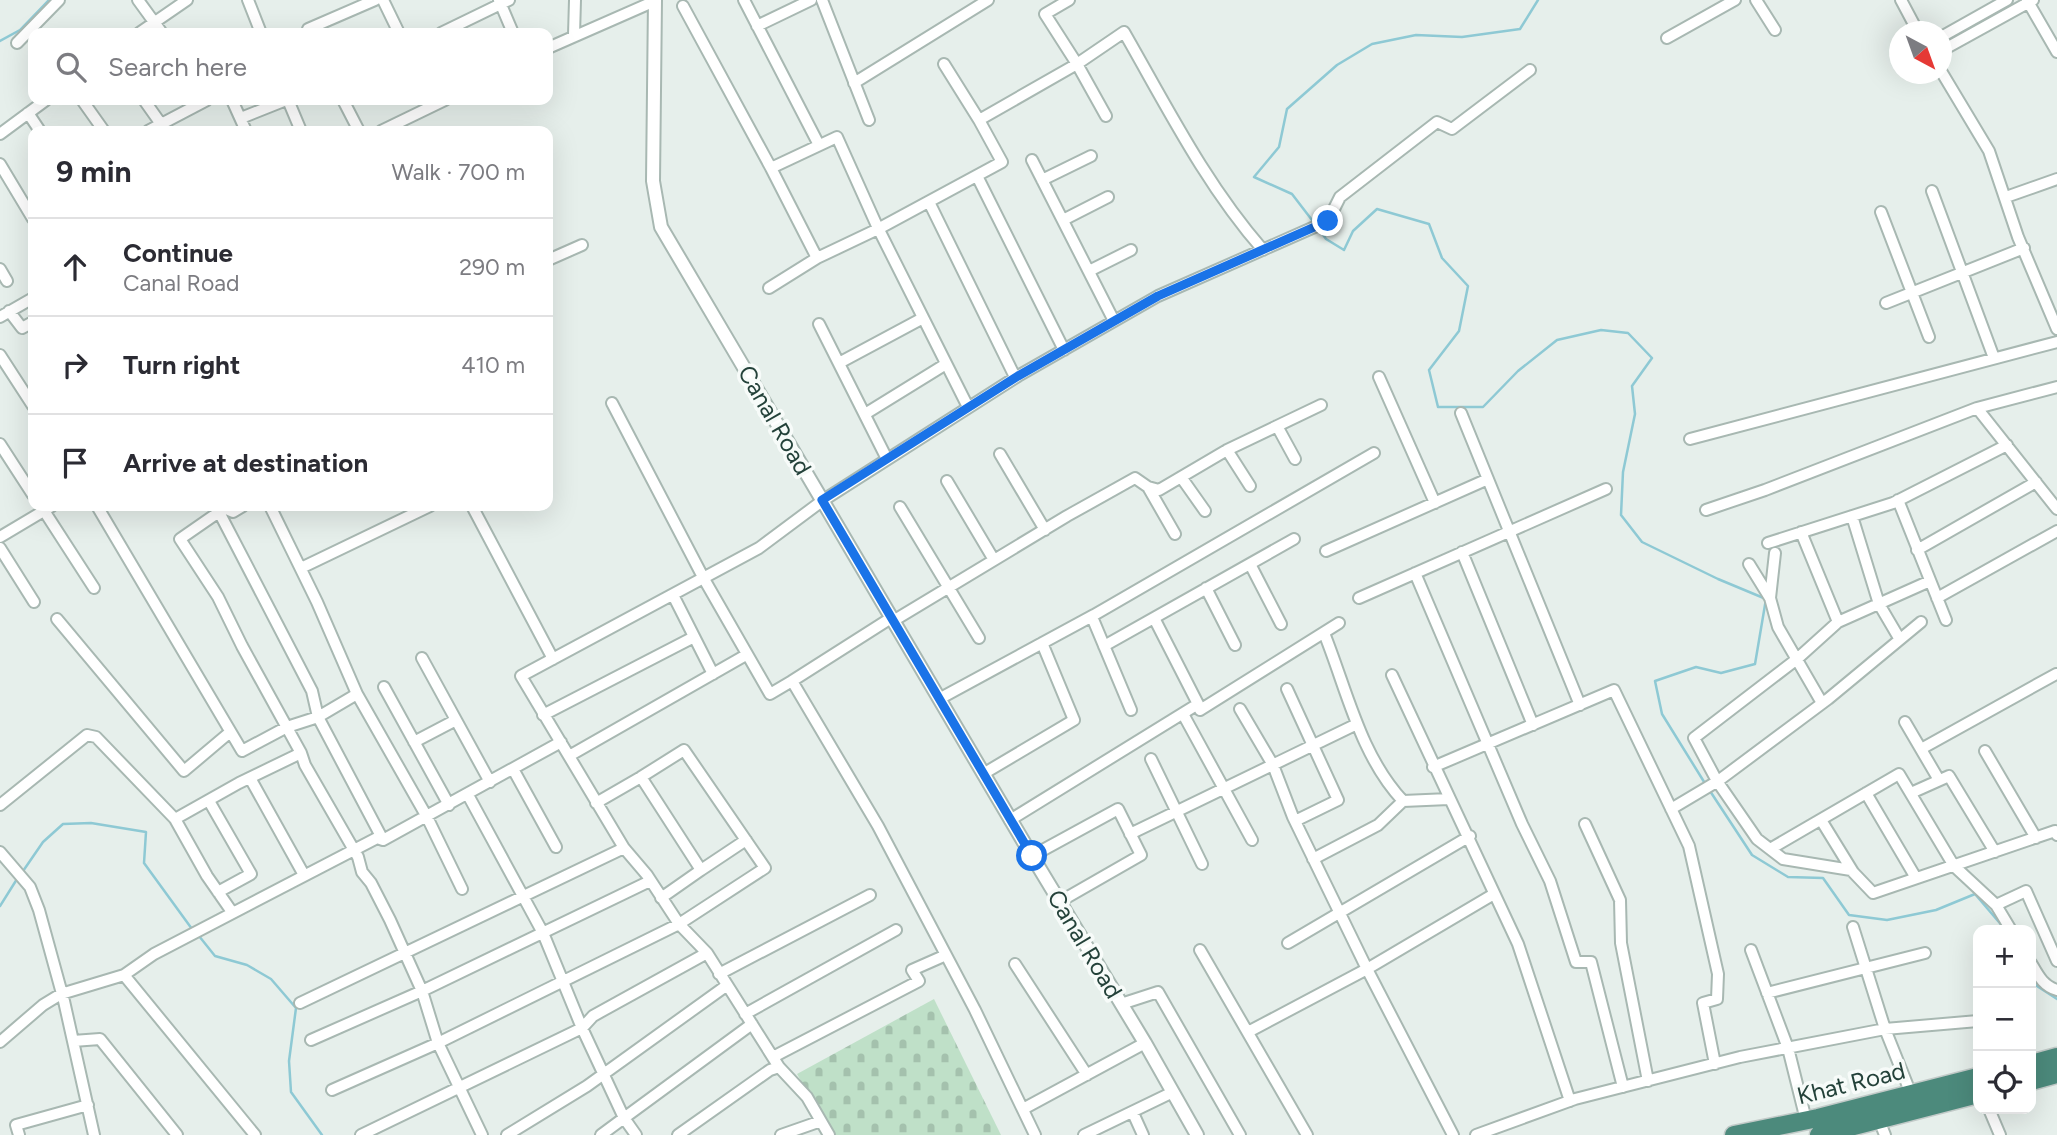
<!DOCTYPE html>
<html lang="en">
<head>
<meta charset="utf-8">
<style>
	body { margin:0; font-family:Figtree,sans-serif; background:#f7f7f7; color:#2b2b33 }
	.controls { position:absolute; right:21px; bottom:21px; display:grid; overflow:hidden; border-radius:14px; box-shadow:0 7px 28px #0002 }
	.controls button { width:63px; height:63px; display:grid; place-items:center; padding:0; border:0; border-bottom:2px solid #e1e1e2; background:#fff; color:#2b2b33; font:35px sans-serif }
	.compass { position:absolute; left:1889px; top:21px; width:63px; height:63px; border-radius:50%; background:#fff; box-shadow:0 7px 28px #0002; rotate:139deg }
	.stop { position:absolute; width:21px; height:21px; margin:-16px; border:5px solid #1a73e8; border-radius:50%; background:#fff }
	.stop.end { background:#1a73e8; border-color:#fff; box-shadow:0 2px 7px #0008 }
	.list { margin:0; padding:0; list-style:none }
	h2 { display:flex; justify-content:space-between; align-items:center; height:91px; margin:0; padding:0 28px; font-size:30px }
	h2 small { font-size:23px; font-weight:400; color:#7c7c81 }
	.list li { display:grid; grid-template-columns:46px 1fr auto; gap:21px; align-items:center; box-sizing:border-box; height:98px; padding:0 28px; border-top:2px solid #e1e1e2 }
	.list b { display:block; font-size:26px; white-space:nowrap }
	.list p { margin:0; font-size:23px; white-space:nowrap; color:#7c7c81 }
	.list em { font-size:23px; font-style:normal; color:#7c7c81 }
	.icon { flex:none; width:38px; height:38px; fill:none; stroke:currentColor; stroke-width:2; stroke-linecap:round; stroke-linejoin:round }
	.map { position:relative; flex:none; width:2057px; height:1135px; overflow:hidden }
	.search { position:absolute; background:#fff; box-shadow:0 7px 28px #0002; left:28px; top:28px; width:525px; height:77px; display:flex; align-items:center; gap:18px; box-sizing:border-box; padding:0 24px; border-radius:14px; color:#7c7c81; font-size:26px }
	.panel { position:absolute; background:#fff; box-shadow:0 7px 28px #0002; left:28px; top:126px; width:525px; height:385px; border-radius:14px }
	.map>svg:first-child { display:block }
	.cemetery { fill:url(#cemetery-stones) }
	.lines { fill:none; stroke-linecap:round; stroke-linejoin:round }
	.stream { stroke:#8ec9d4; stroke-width:2.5 }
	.minor-casing { stroke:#a8b8b2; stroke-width:14 }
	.tertiary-casing { stroke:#a8b8b2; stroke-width:16 }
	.trunk-casing { stroke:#c2cac8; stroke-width:21 }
	.minor { stroke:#fff; stroke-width:10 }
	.tertiary { stroke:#fff; stroke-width:12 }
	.trunk { stroke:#4c8a7c; stroke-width:18 }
	.route { stroke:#1a73e8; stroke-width:9 }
	.labels { text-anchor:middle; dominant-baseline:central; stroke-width:7; stroke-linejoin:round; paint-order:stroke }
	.street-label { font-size:24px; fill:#24423a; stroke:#f7fbf9 }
</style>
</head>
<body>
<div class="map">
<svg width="2057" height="1135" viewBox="0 0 2057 1135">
	<defs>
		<pattern id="cemetery-stones" width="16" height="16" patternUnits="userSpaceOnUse" patternTransform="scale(1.75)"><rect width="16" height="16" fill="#bfe0c8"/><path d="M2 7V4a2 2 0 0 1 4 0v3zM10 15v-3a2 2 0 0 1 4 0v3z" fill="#a4c1ad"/></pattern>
	</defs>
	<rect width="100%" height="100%" fill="#e6efeb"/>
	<path class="cemetery" d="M934,999L1001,1135H832L797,1074Z"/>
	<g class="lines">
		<path class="stream" d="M0,41L20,30L49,0
			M1315,224L1292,194L1254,177L1279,147L1287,109L1337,65L1372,44L1416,35L1462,37L1520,29L1538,0
			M1319,229L1326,239L1344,250L1353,231L1377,209L1429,224L1442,258L1468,286L1459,331L1429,370L1438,407H1483L1518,371L1557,340L1601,330L1628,333L1652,358L1632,386L1635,414L1623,472L1621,515L1642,542L1718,579L1766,599L1755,664L1721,673L1696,667L1655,681L1662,714L1706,785
			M1710,791L1752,855L1788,877L1823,878L1849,915L1887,920L1936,910L1975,894L2004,928
			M21,874L43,842L63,824L91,823L146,832L144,863L192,929
			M0,906L17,879
			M199,936L215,956L247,965L271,979L296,1008L289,1061L291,1092L322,1135
			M2031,982L2057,999"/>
		<defs>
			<path id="minor" d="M138,0L162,33
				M248,0L261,33
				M383,0L399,33
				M499,0L513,33
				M744,0L819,145
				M822,0L869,120
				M1069,0L1045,14L1077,64L1124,32C1167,107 1206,185 1263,250
				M1756,0L1775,30
				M1901,0L1918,32
				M2027,0L2057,52
				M683,6L771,168
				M757,26L811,0
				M308,29L375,0
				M139,33L187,0
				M441,33L509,0
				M574,35L575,0
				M1941,37L2007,0
				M1667,38L1735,0
				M17,43L59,0
				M548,48L655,1
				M1941,51L2033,0
				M944,64L979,120
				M1941,71L1989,151L2018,237L2057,329
				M854,83L988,0
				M82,100L104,131
				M144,100L161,124
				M232,100L246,131
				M288,100L301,131
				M343,100L359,131
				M28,113L40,131
				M241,118L286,100
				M148,131L207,100
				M381,131L445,100
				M0,134L46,100
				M1032,160L1114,321
				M0,164L33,219
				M977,176L1064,350
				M1042,180L1091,156
				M1932,191L1994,358
				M2006,197L2057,179
				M929,202L1015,377
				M1881,212L1929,337
				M1063,220L1108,197
				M817,258L771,168L837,137L877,226L968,407
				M548,260L582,245
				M0,269L7,281
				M1089,271L1131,250
				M769,288L817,258L878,229L1002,162L979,120L1077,64L1106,116
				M1886,303L2024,248
				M9,311L22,328L33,322
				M0,317L33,298
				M819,324L887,459
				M0,355L33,406
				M839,363L923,318
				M1379,377L1435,503
				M612,403L704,579L770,694L792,681
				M1977,408L2057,509
				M1461,413L1580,705
				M865,414L946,364
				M1277,426L1295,459
				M1690,439L2057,342
				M0,444L33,495
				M1227,450L1250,486
				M1000,454L1045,530
				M1181,477L1205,511
				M947,481L994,560
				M1148,487L1175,534
				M1898,500L1946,620
				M41,506L94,588
				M97,506L242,751L287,727L318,717L357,694L427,817L462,889
				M213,506L219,512L224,508L233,512L243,506
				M270,506L317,602L357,694
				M472,506L553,659
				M900,507L979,638
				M1706,510L1765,490L1977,408L2057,387
				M1852,516L1879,604L1899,638
				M1801,532L1838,622
				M0,537L52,506
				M1768,543L1893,503L2007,445
				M0,548L34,602
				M1917,550L2036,482
				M1326,551L1488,479
				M1462,552L1533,725
				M1250,564L1281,624
				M1749,564L1770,598L1778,627L1822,703
				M301,568L430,506
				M1415,573L1522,824L1550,881L1576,962H1591L1623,1087
				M1930,581L1838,622L1797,659L1694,738L1717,781L1757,839L1783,859L1851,870L1873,893L2055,831L2057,835
				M1206,588L1235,645
				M673,595L713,674
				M1359,598L1606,489
				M1770,598L1775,553
				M1937,598L2057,531
				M1092,617L1131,710
				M891,618L792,681L878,826L975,1010L1035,1135
				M1154,618L1198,704
				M57,619L184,771L229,733
				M893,621L1067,516L1135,478L1148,487L1159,490L1227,450L1321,405
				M1324,633C1347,690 1360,755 1403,801
				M1104,646L1294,539
				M422,658L490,782
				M1392,675L1518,944L1570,1101
				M384,687L449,805
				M1287,689L1338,800L1295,821
				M939,699L1094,615L1374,453
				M1240,709L1273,765L1293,817L1367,969L1453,1135
				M1183,714L1252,840
				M543,715L694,637
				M1905,722L1939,780
				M414,742L456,720
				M1921,749L2056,674
				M1985,751L2036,838
				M301,753L242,646L218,597L180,539L219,512L312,691L318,717L383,840
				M569,756L746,655
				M1151,759L1202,864
				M1433,767L1614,690L1689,846L1718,974L1717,999L1703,1003L1715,1064
				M513,769L556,847
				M983,774L1074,720L1042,643
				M250,778L304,875
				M1866,793L1916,878
				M1911,793L1949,776L1995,852
				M468,795L543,933L582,1028L624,1118L601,1135
				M209,801L251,874L218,892
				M596,803L641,777L701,870L661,898
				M0,805L87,735L96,737L175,819L207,876L232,912
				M1671,809L1718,781L1828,699L1921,622
				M175,819L239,783L301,753L305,765L358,857L362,872L371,883L390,920L422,991L438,1043L482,1135
				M1010,820L1198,704L1200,710L1339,623
				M1821,820L1853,872
				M1585,824L1620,900L1621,943L1648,1081
				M1130,834L1357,724
				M1770,849L1899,774L1954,866L1996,905L2011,930
				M0,852L30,887L39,910L64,1001L94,1135
				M1032,856L1118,809L1141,855L1059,902
				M1313,859L1378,825L1403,801L1449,799
				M701,870L746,840
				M1996,905L2026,891L2057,961
				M1853,927L1885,1029L1911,1094
				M1288,943L1470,836
				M1200,950L1307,1135
				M1751,950L1788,1048L1806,1120
				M2031,963C2038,975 2043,986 2057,990
				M1015,964L1087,1075
				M719,974L870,895
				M124,975L255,1135
				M1767,993L1925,953
				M300,1003L624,848
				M1121,1004L1158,992L1240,1135
				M745,1014L896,930
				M1248,1032L1367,969L1494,894
				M311,1040L422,991L650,881
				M73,1041L100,1039L177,1135
				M0,1042L43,1005L61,994L124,975L154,954L377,838L383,840L561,742
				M773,1057L919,981L912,970L946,955
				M332,1090L438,1043L679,924L765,868L684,750L641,777
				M1023,1109L1145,1043
				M1989,1109L2000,1135
				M1133,1113L1143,1135
				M1879,1120L1885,1135
				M19,1135L16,1125L88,1105
				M361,1135L582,1028L593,1016L707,953
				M507,1135L587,1086L726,986
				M636,1135L624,1118L752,1024
				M678,1135L770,1070L779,1067
				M781,1135L821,1121
				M829,1135L807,1097L779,1067L707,953L679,924L647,875L624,848L521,676L759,548L822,501L1018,376L1158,296L1328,221L1340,197L1437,122L1452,129L1530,70
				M1084,1135L1173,1092
				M1476,1135L1575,1099L1740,1057L1885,1029L1978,1021"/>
			<path id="tertiary" d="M655,0L653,181L661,227L1032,856L1145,1043L1197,1135"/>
			<path id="trunk" d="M2031,1064L2057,1057
				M2031,1081L2057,1074
				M1734,1135L1818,1118L1978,1077
				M1819,1135L1978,1094"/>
		</defs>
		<use href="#minor" class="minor-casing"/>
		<use href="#tertiary" class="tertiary-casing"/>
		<use href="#trunk" class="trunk-casing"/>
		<use href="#minor" class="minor"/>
		<use href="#tertiary" class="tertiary"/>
		<use href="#trunk" class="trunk"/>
	</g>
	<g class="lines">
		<path class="route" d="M1032,856L822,500L1018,376L1158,296L1328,221"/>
	</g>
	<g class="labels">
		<g class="street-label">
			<text transform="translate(775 420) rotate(60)">Canal Road</text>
			<text transform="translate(1085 944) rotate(59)">Canal Road</text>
			<text transform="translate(1851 1083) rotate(-14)">Khat Road</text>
		</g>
	</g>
</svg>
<div class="controls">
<button>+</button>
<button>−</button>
<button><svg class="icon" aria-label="locate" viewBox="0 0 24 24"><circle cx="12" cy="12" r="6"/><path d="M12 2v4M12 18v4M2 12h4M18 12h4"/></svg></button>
</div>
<svg class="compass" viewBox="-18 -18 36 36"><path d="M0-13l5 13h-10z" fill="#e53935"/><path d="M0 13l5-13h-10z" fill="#7c7c81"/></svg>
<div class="stop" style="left:1032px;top:856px"></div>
<div class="stop end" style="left:1328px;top:221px"></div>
<div class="search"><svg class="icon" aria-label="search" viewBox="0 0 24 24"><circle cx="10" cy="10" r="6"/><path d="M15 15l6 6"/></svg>Search here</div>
<section class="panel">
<h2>9 min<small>Walk · 700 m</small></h2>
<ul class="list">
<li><svg class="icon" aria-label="ahead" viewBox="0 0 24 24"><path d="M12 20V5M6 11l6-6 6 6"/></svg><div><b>Continue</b><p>Canal Road</p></div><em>290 m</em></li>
<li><svg class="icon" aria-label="right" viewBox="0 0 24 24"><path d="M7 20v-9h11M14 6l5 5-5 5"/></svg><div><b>Turn right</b></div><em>410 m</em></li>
<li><svg class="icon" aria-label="arrive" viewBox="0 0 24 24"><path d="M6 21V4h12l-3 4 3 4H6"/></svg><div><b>Arrive at destination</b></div></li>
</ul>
</section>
</div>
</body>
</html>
